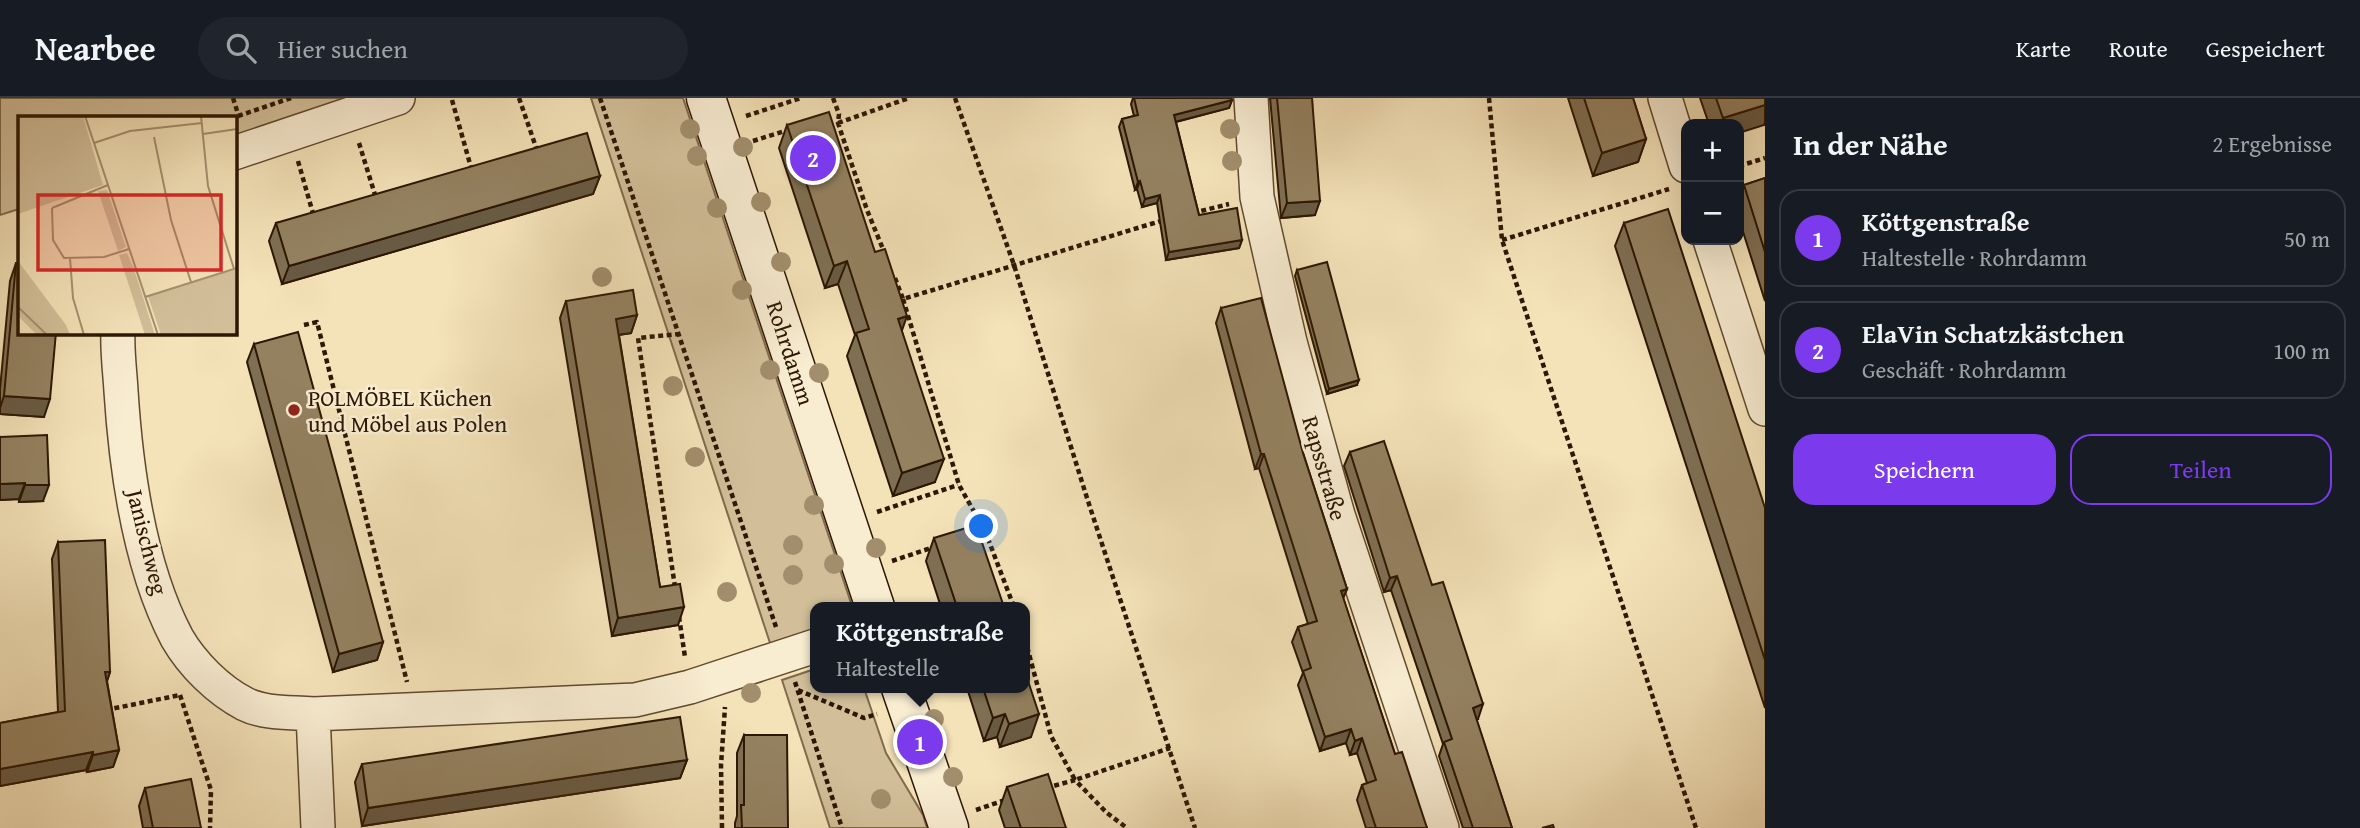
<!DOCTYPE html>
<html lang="de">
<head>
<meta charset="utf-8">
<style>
	body { margin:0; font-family:"Gentium Book Plus",serif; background:#20242c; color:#f1f3f6 }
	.controls { position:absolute; right:21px; top:21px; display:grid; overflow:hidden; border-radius:14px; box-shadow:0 7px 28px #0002 }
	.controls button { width:63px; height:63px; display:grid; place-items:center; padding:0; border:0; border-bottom:2px solid #363941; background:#171b24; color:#f1f3f6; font:35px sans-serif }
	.you { position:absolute; left:982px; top:429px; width:24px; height:24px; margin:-18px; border:5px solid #fff; border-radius:50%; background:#1a73e8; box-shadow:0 0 0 10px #1a73e833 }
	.badge { display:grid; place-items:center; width:46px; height:46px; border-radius:50%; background:#7c3aed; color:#fff; font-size:23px; font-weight:700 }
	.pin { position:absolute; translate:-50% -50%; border:4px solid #fff; box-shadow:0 2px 7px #0006 }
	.popup { position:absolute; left:810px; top:504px; width:220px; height:91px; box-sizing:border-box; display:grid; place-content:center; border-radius:14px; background:#171b24; filter:drop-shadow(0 2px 5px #0005); font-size:23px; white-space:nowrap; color:#9ea1a6 }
	.popup b { font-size:26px; color:#f1f3f6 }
	.popup::after { content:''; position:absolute; left:50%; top:100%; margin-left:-14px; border:14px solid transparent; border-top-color:#171b24 }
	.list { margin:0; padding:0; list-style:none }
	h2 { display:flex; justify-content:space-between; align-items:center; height:91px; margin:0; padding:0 28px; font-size:30px }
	h2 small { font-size:23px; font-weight:400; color:#9ea1a6 }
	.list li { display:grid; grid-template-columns:46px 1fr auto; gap:21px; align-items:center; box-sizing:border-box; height:98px; margin:0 14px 14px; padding:0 14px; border:2px solid #363941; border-radius:21px }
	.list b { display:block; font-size:26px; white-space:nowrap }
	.list p { margin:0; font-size:23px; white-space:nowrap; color:#9ea1a6 }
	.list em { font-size:23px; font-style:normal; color:#9ea1a6 }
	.actions { display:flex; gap:14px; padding:21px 28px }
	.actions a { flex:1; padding:16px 0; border:2px solid #7c3aed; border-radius:21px; text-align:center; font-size:24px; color:#7c3aed }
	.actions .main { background:#7c3aed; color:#fff }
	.icon { flex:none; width:38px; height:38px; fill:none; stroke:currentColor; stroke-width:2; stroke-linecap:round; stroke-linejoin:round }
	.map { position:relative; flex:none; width:1765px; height:730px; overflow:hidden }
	header { display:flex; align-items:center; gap:42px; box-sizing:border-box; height:98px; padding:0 35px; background:#171b24; border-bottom:2px solid #363941 }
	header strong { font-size:33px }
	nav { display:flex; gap:38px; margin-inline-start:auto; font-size:24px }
	.search { width:490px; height:63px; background:#20242c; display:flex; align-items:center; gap:18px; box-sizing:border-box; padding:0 24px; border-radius:38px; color:#9ea1a6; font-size:26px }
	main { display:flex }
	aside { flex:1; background:#171b24 }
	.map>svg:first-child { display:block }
	.green { fill:#d2bf99; stroke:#806b4c; stroke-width:2 }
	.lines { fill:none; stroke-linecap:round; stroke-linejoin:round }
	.minor-casing { stroke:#5f4a2e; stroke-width:36 }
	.secondary-casing { stroke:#2d1700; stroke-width:41 }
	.path { stroke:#2d1700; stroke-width:4.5; stroke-dasharray:5 3.5; stroke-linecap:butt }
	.minor { stroke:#f8ecd1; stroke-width:33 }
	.secondary { stroke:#f8ecd1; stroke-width:38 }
	.tree { fill:#a28e6c }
	.wall { fill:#7f6f53; stroke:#2d1700; stroke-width:2 }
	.shaded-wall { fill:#685a43; stroke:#2d1700; stroke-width:2 }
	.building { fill:#948160; stroke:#2d1700; stroke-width:2 }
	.poi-dot { fill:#8f2418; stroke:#f8ecd1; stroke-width:2.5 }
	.labels { text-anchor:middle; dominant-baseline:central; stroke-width:5; stroke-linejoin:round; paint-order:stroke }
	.street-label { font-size:23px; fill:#2d1700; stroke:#f8ecd1 }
	.poi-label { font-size:23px; fill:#2d1700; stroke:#f8ecd1; text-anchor:start }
	.inset-road { fill:none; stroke:#a4916e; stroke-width:2 }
	.view { fill:#d62828; fill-opacity:0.15; stroke:#d62828; stroke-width:3.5 }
	.inset-edge { fill:none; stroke:#2d1700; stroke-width:3.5 }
</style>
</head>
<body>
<header>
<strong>Nearbee</strong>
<div class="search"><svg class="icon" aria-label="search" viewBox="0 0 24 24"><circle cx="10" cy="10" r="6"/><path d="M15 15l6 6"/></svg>Hier suchen</div>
<nav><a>Karte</a><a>Route</a><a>Gespeichert</a></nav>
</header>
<main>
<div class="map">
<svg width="1765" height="730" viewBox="0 0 1765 730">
	<rect width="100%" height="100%" fill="#f4e2b8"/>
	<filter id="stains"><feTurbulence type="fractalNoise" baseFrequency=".00286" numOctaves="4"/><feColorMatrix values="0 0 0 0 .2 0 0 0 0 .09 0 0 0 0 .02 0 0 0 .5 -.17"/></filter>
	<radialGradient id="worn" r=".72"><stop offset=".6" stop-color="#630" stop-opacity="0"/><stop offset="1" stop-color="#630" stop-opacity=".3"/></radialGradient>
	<path class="green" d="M0,0H350L235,39L234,19H19V111L0,117Z
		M591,0H683L851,505L845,507V509H815V533L771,548Z
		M815,571V590H864L886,655L923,717L927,730H830L782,582Z"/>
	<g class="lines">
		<defs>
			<path id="minor" d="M1251,0L1257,99L1290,244L1338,417L1442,730
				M1665,0L1686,68
				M234,55L398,0
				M1710,142L1765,311
				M118,234C117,254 120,274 121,293C126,371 140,470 177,540C192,566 218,592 245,606C265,616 290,614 313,616L635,602L690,589L815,548
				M313,616L318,730"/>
			<path id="secondary" d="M706,0L875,509
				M901,590L949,730"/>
		</defs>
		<use href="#minor" class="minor-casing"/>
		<use href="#secondary" class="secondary-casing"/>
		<path class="path" d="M233,0L239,19
			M519,0L538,55
			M600,0L776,529
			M833,0L839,16L838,25L867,112L885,156
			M955,0L1014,167L1087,400L1195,730
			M1489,0L1502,142L1696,730
			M452,2L472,73
			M238,18L291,0
			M746,18L801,0
			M838,25L909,0
			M753,43L791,31
			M359,45L376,100
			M298,63L314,119
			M1739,68L1765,60
			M1193,115L1229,106
			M1502,142L1669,91
			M895,180L903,201L1164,122
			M903,201L959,387L985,433L1014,509
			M304,227L317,224L407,584
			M877,414L958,387
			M892,463L934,449
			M675,489L638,240L679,236
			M679,519L685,559
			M1025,541L1051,638L1075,682L1170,650
			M795,584L842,730
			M798,592L864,620L877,616
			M180,597L211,692L210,730
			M106,612L180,597
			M1046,690L1075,682L1107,715L1127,730
			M976,712L1008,701
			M722,730L721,667L725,609"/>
		<use href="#minor" class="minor"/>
		<use href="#secondary" class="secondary"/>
	</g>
	<g class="tree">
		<circle cx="690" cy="31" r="10"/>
		<circle cx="1230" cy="31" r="10"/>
		<circle cx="743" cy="49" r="10"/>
		<circle cx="697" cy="58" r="10"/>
		<circle cx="1232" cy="63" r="10"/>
		<circle cx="761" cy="104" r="10"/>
		<circle cx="717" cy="110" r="10"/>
		<circle cx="781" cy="164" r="10"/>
		<circle cx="602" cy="179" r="10"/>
		<circle cx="742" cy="192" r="10"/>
		<circle cx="770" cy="272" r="10"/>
		<circle cx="819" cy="275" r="10"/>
		<circle cx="673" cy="288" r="10"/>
		<circle cx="695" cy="359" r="10"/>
		<circle cx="814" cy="407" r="10"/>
		<circle cx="793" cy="447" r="10"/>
		<circle cx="876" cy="450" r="10"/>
		<circle cx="834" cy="466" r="10"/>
		<circle cx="793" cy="477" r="10"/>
		<circle cx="727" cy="494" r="10"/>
		<circle cx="751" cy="595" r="10"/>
		<circle cx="934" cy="621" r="10"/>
		<circle cx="953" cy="679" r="10"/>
		<circle cx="881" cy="701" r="10"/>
	</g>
	<path class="wall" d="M1133,0H1231L1232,2L1229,10L1176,24L1199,117L1242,142L1239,150L1166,162L1157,105L1142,109L1137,91L1135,92L1119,29L1122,21L1134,18L1131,6Z
		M1270,0H1312L1315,117L1281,120Z
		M1568,0H1633L1646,41L1638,64L1593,78Z
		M1700,0H1765V24L1764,27L1709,26Z
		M787,27L902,234L935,384L893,398L847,258L855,237L838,186L825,190L779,50Z
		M600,78L593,96L282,186L269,143L276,125Z
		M1765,80V203L1739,121V100L1744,87Z
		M1624,125L1765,410V610L1615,148Z
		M16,165L44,319L0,316V291L10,183Z
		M1297,172L1357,287L1327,296L1295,178Z
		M566,203L637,217L631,235L619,237L660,489L678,527L612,538L560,220Z
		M1221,210L1303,355L1347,491L1343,500L1395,656L1427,730H1366L1357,702L1362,687L1367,685L1357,655L1350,657L1346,645L1320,653L1298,587L1303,575L1292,544L1298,529L1308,526L1259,370L1255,371L1216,225Z
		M254,246L383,544L377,562L333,574L247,264Z
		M0,339L43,403L19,404V401L0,402Z
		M1350,354L1432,487L1478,621H1476L1512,730H1463L1439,658L1443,646L1391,492L1384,494L1344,368Z
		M934,440L1004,509H941L926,463Z
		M58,444L110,574L107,583L119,652L113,669L87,674L86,672L0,688V625L58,614L52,461Z
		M967,590H1025L1031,639L1000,649L997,639L984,643Z
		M744,637L788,730H735V725L737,718V655Z
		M687,662L680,680L362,728L355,684L362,666Z
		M1007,689L1066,730H1005L999,712Z
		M145,690L201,730H143L139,708Z"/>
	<path class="shaded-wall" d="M1232,2L1229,10L1171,25L1174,17Z
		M1765,7V24L1764,27L1739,35V26H1721L1723,20Z
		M1646,41L1638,64L1593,78L1602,55Z
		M600,78L593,96L282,186L289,168Z
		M1140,83L1137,91L1135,92L1138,84Z
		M1160,97L1157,105L1142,109L1145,101Z
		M1320,103L1315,117L1281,120L1287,105Z
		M1242,142L1239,150L1166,162L1169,154Z
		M847,163L838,186L825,190L834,168Z
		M637,217L631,235L610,238L616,221Z
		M907,218L899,241L898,221Z
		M1359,282L1357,287L1327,296L1329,291Z
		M4,298L50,301L44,319L0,316V310Z
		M1261,356H1264L1259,370L1255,371Z
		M944,361L935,384L893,398L902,375Z
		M25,385L19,401L0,402V386Z
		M25,387H49L43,403L19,404Z
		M1397,478L1391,492L1384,494L1390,480Z
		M1347,491L1341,505V493Z
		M684,509L678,527L612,538L618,520Z
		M383,544L377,562L333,574L339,556Z
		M105,574H110L104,592Z
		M1483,606L1478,621L1467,624L1473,610Z
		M1005,616L997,639L984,643L993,620Z
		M1039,616L1031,639L1000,649L1009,626Z
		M1351,631L1346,645L1320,653L1325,639Z
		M1362,640L1357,655L1350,657L1355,643Z
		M119,652L113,669L87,674L93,657Z
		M93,654L86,672L0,688V671Z
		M687,662L680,680L362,728L368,710Z"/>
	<path class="building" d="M1134,0H1231L1232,2L1174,17L1199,117L1237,110L1242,142L1169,154L1160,97L1145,101L1140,83L1138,84L1122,21L1138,17Z
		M1277,0H1312L1320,103L1287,105Z
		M1584,0H1633L1646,41L1602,55Z
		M1716,0H1765V7L1723,20Z
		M829,14L875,154L885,151L907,218L898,221L944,361L902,375L856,235L869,231L847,163L834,168L787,27Z
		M587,35L600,78L289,168L276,125Z
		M1765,80V154L1744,87Z
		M1668,111L1765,410V562L1624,125Z
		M1327,164L1359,282L1329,291L1297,172Z
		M16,165H19V234H56L50,301L4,298Z
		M633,192L637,217L616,221L660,489L680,486L684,509L618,520L566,203Z
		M1261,200L1303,355L1347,491L1341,493L1395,656L1402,654L1427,730H1376L1362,687L1376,682L1362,640L1355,643L1351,631L1325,639L1303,573L1311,570L1298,529L1317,523L1264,356H1261L1221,210Z
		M298,234L383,544L339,556L254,246Z
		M47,337L49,387H25V385L0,386V339Z
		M1384,343L1432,487L1443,484L1483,606L1473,610L1512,730H1473L1444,644L1452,641L1397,478L1390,480L1350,354Z
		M976,427L1004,509H957L934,440Z
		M105,442L110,574H105L119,652L93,657V654L0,671V625L65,613L58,444Z
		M1025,574L1039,616L1009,626L1005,616L993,620L983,590H1025Z
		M680,619L687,662L368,710L362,666Z
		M744,637H787L788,730H742L741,707H744Z
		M1048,676L1066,730H1021L1007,689Z
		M191,681L201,730H153L145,690Z
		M1553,727L1554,730H1542Z"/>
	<circle class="poi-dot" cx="294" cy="312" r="7"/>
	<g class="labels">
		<g class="street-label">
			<text transform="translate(791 255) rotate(72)">Rohrdamm</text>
			<text transform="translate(1325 370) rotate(74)">Rapsstraße</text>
			<text transform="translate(148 444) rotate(76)">Janischweg</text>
		</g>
		<g class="poi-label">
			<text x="308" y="299">POLMÖBEL Küchen<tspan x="308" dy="26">und Möbel aus Polen</tspan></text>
		</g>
	</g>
	<g transform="translate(18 18)">
		<rect width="219" height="219" fill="#f4e2b8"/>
		<path d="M0,0H65L85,69L0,98ZM89,74L108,131L100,135L80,75ZM109,137L116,153L137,219H127L101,139ZM0,145L48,209L52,219H19L0,200ZM219,153V219H143L130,180Z" fill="#d2bf99"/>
		<path class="inset-road" d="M67,0L140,219M183,0L190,70L216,153M185,18L219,13M136,21L153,104L173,166M76,27L112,15L184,7M34,92L35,124L46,142L86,141L111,133M34,92L90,69M52,142L55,182L66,219M127,181L219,152M0,191L29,219"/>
		<path class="view" d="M20,79H203V154H20Z"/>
		<rect width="219" height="219" class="inset-edge"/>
	</g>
	<rect width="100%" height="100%" filter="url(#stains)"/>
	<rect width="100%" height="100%" fill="url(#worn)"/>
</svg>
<div class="controls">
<button>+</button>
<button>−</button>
</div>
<div class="you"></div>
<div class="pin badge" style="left:920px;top:644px">1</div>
<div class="popup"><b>Köttgenstraße</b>Haltestelle</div>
<div class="pin badge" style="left:813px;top:60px">2</div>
</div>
<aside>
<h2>In der Nähe<small>2 Ergebnisse</small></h2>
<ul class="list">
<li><span class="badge">1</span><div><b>Köttgenstraße</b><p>Haltestelle · Rohrdamm</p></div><em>50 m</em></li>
<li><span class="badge">2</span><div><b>ElaVin Schatzkästchen</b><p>Geschäft · Rohrdamm</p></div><em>100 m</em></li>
</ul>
<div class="actions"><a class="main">Speichern</a><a>Teilen</a></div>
</aside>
</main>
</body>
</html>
